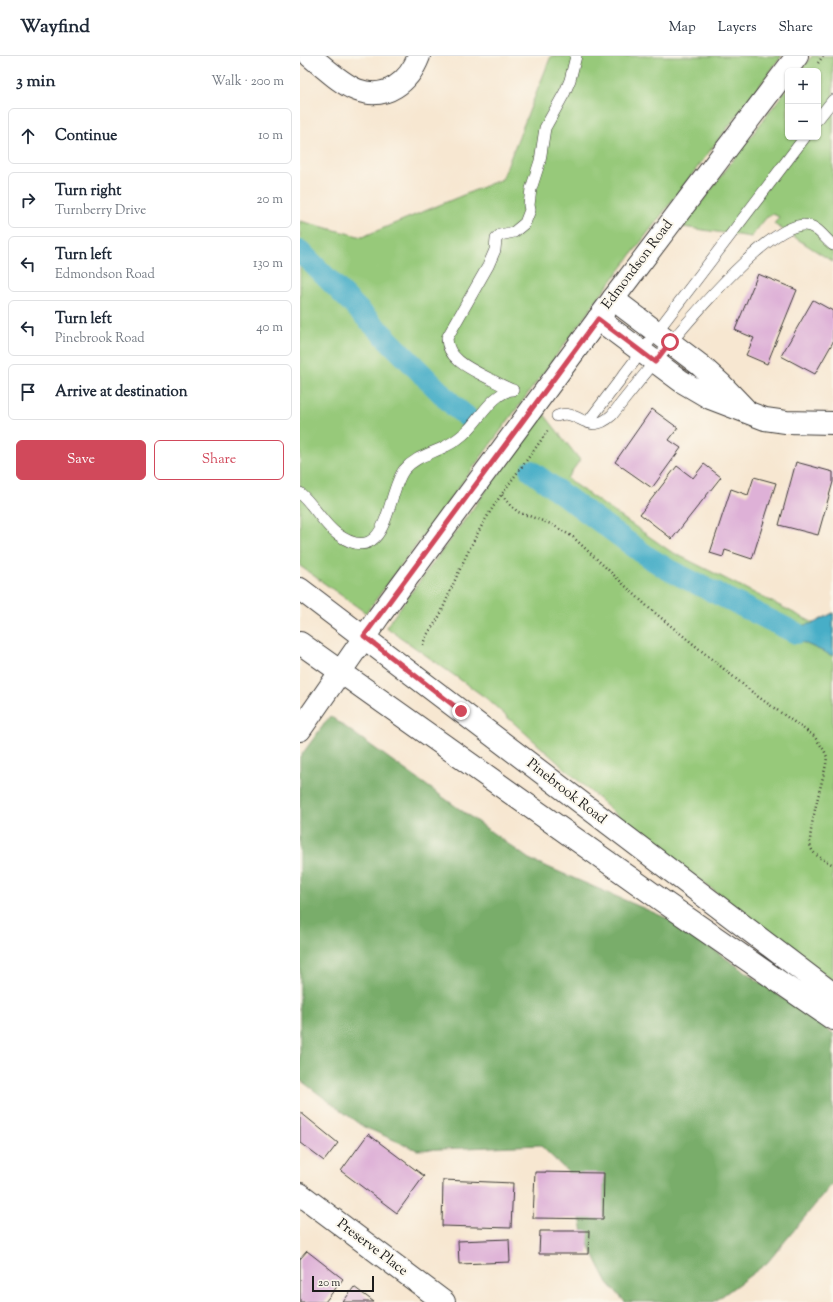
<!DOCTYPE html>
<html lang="en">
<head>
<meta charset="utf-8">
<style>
	body { margin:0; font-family:"Sorts Mill Goudy",serif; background:#f6f6f7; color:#1f2937 }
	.controls { position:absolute; right:12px; top:12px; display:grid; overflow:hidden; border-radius:6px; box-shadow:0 1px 3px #0004 }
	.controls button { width:36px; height:36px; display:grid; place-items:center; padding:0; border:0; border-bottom:1px solid #e0e1e3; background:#fff; color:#1f2937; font:20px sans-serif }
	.scale { position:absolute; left:12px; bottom:10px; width:62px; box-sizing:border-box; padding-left:4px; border:2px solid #1c1c1c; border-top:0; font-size:11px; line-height:14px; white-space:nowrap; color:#1c1c1c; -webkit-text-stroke:3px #fbf7ec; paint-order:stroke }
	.stop { position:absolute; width:12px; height:12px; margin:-9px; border:3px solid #d1495b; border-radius:50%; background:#fff }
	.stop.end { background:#d1495b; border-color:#fff; box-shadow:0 1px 4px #0008 }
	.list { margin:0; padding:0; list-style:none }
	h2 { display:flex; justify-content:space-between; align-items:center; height:52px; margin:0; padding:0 16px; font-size:17px }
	h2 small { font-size:13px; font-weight:400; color:#747a83 }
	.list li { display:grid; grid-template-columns:26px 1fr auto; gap:12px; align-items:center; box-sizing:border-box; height:56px; margin:0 8px 8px; padding:0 8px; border:1px solid #e0e1e3; border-radius:6px }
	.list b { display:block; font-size:15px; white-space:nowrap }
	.list p { margin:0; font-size:13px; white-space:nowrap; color:#747a83 }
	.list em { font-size:13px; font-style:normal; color:#747a83 }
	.actions { display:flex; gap:8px; padding:12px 16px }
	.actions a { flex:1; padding:9px 0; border:1px solid #d1495b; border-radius:6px; text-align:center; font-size:14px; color:#d1495b }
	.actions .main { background:#d1495b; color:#fff }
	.icon { flex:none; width:22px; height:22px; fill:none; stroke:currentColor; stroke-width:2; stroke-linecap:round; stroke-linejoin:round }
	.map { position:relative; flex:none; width:533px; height:1246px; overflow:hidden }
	header { display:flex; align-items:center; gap:24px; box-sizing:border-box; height:56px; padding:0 20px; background:#fff; border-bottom:1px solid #e0e1e3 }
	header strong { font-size:19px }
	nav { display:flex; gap:22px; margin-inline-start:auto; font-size:14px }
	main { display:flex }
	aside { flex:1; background:#fff }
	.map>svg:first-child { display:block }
	.green { fill:#97c97a; stroke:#5a724b }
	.forest { fill:#79ad6a; stroke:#4a6443 }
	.water { fill:#47aec7; stroke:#326572 }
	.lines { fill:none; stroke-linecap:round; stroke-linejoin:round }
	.canal { stroke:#47aec7; stroke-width:22 }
	.building { fill:#deb1d7 }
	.service-casing { stroke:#3d3a37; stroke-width:12 }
	.minor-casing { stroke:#3d3a37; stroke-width:24 }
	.tertiary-casing { stroke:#3d3a37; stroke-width:24 }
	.path { stroke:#3d3a37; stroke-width:2.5; stroke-dasharray:1 3; stroke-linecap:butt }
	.service { stroke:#fff; stroke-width:11 }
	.minor { stroke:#fff; stroke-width:22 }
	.tertiary { stroke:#fff; stroke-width:22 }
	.route { stroke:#d1495b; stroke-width:5 }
	.labels { text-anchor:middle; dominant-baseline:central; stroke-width:4; stroke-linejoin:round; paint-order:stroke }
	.street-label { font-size:14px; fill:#1c1c1c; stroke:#fbf7ec }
</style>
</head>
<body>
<header>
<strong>Wayfind</strong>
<nav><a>Map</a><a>Layers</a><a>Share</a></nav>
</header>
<main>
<aside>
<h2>3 min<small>Walk · 200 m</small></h2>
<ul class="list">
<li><svg class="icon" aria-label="ahead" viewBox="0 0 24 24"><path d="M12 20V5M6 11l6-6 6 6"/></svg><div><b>Continue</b></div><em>10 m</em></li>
<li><svg class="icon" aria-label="right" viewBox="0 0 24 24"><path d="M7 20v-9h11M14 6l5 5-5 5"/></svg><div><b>Turn right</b><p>Turnberry Drive</p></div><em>20 m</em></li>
<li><svg class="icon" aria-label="left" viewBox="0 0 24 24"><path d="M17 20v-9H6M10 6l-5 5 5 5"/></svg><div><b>Turn left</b><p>Edmondson Road</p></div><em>130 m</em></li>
<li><svg class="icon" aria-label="left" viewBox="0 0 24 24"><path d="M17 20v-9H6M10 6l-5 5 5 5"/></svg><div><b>Turn left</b><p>Pinebrook Road</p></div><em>40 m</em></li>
<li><svg class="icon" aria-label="arrive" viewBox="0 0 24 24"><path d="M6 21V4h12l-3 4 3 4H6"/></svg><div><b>Arrive at destination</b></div></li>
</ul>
<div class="actions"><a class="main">Save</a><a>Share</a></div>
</aside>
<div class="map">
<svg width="533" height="1246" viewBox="0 0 533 1246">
	<rect width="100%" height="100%" fill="#fbf7ec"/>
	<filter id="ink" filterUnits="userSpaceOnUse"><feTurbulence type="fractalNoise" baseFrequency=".025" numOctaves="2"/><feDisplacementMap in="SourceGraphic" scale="8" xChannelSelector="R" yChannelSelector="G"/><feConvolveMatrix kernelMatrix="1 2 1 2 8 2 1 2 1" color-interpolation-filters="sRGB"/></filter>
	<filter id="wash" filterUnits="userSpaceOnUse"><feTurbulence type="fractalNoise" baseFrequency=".012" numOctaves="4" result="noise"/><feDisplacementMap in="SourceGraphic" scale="16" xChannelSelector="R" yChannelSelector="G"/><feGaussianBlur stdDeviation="0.9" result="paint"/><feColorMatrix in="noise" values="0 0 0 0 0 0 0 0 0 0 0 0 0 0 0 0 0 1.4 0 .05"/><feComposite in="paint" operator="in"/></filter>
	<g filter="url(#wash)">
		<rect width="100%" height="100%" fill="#f7e7d1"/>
		<path class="green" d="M251,0H482L303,236L66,557L0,510V165L62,181L202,123Z
			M512,0H533V206L474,168L479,161L473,158L466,162L451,181L383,171L488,31V81H518V15H500Z
			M243,357L280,404L267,422L274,428L370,495L514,567L533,557V925L326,768L320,762L186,642L86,571Z"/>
		<path class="forest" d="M30,660L229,803L371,864L533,977V1127L467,1207L414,1246H325L308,1227L284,1180L270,1118L240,1089L117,1094L62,1070L0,1024V701Z"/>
		<path class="water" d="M533,557V600L493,582L500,570L514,567Z"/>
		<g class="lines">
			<path class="canal" d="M0,195L156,352L166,360
				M231,415L348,501L369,514L496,577"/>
		</g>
		<g id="blocks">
			<path class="building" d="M458,218L497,234L467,308L446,299L454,282L435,274Z
				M513,244L533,255V286L515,318L481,300Z
				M352,353L378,372L369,384L381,392L352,432L315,406Z
				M496,406L533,416V426L518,479L479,469Z
				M404,408L421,421L372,483L340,458L377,410L393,422Z
				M454,421L476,427L452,503L425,494L423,501L410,497L431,433L448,439Z
				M0,1056L38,1087L24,1105L0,1087Z
				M68,1078L124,1120L97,1157L41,1115Z
				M235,1116L304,1117L303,1163L233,1162Z
				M143,1124L213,1127L211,1172L142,1170Z
				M240,1175H289L288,1198H239Z
				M209,1183L210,1206L159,1208L158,1185Z
				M7,1195L43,1223L25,1246H0V1203Z
				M54,1231L74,1246H43Z"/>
		</g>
	</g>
	<g filter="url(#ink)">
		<use href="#blocks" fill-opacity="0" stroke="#3d3a37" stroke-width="1"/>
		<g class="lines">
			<defs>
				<path id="service" d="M518,63L533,44
					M213,334C205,331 198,327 190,323C173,314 147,304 147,282L188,210L195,194L196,183L200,179L214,176L225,167L230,154L229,149L231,133L240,105L245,72L265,36L270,24L276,0
					M257,360C279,351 287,382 312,359C342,322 459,168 504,169C517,169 524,182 533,189
					M288,366L505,81
					M0,437C14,449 23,468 37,478C89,515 86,437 104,414C116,400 131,398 146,390C154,386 162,380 168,374C180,362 195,335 213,334"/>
				<path id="minor" d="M10,0C24,11 41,28 57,34C86,45 109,26 119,0
					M313,243L400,309L422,329L445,353
					M298,263L381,325L410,342L465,363L486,366L533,367
					M0,1138L144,1246"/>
				<path id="tertiary" d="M0,533L533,938
					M0,587L364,846L533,963
					M0,674L79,560L313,243L497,0"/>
			</defs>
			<use href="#service" class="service-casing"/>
			<use href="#minor" class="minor-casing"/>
			<use href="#tertiary" class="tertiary-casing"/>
			<path class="path" d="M518,7L523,0
				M202,439L209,448L218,456L251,468L273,481L349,552L457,640L514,680L524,694L527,701L526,708C523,724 506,780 511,792C515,801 525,804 533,809
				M123,589C125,578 136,568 141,557C154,526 167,495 184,466C203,433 228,404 249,373"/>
			<use href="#service" class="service"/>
			<use href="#minor" class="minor"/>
			<use href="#tertiary" class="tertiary"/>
		</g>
	</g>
	<g class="lines" filter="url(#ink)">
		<path class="route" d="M161,655L64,580L298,263L355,306L370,286"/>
	</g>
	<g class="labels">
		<g class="street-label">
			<text transform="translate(338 209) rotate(-53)">Edmondson Road</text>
			<text transform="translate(266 736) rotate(38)">Pinebrook Road</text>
			<text transform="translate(72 1192) rotate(37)">Preserve Place</text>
		</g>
	</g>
</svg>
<div class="controls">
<button>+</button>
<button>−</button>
</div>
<div class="scale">20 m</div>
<div class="stop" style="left:370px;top:286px"></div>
<div class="stop end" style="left:161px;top:655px"></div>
</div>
</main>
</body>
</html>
